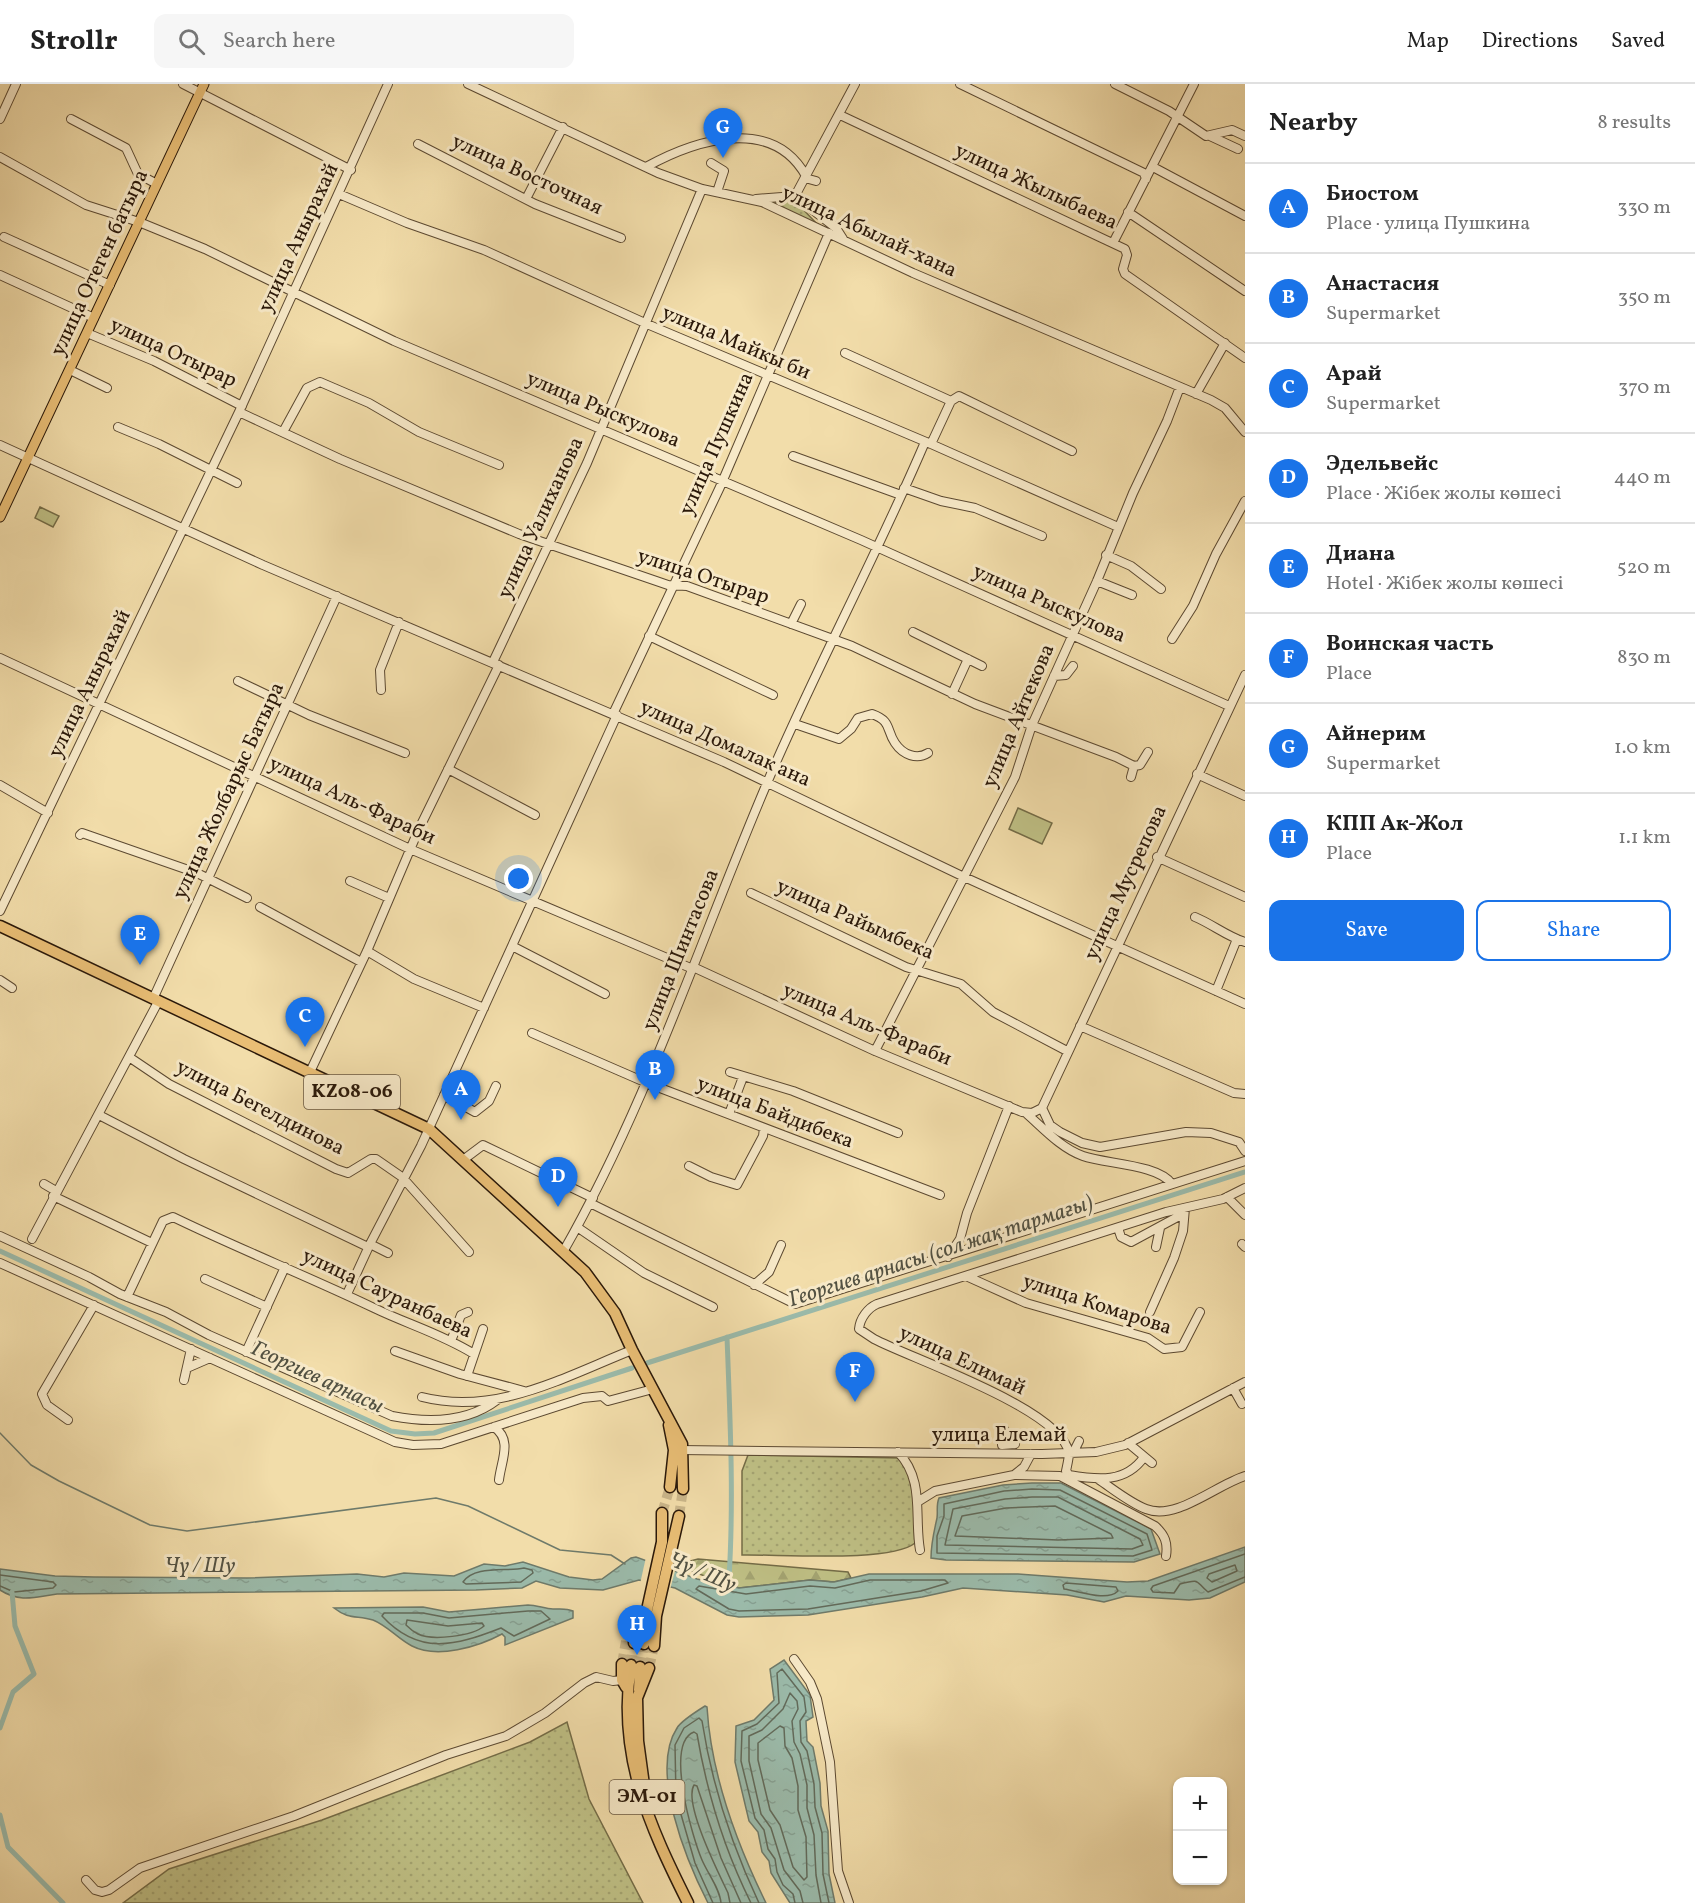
<!DOCTYPE html>
<html lang="en">
<head>
<meta charset="utf-8">
<style>
	body { margin:0; font-family:Vollkorn,serif; background:#f6f6f6; color:#222 }
	.controls { position:absolute; right:18px; bottom:18px; display:grid; overflow:hidden; border-radius:12px; box-shadow:0 2px 4px #0004 }
	.controls button { width:54px; height:54px; display:grid; place-items:center; padding:0; border:0; border-bottom:2px solid #e0e0e0; background:#fff; color:#222; font:30px sans-serif }
	.you { position:absolute; left:519px; top:795px; width:21px; height:21px; margin:-15px; border:4px solid #fff; border-radius:50%; background:#1a73e8; box-shadow:0 0 0 9px #1a73e833 }
	.badge { display:grid; place-items:center; width:39px; height:39px; border-radius:50%; background:#1a73e8; color:#fff; font-size:20px; font-weight:700 }
	.pin { position:absolute; translate:-50% -50px; filter:drop-shadow(0 2px 3px #0008) }
	.pin::after { content:''; position:absolute; top:32px; width:21px; height:18px; background:inherit; clip-path:polygon(0 0,100% 0,50% 100%) }
	.list { margin:0; padding:0; list-style:none }
	h2 { display:flex; justify-content:space-between; align-items:center; height:78px; margin:0; padding:0 24px; font-size:26px }
	h2 small { font-size:20px; font-weight:400; color:#767676 }
	.list li { display:grid; grid-template-columns:39px 1fr auto; gap:18px; align-items:center; box-sizing:border-box; height:90px; padding:0 24px; border-top:2px solid #e0e0e0 }
	.list b { display:block; font-size:22px; white-space:nowrap }
	.list p { margin:0; font-size:20px; white-space:nowrap; color:#767676 }
	.list em { font-size:20px; font-style:normal; color:#767676 }
	.actions { display:flex; gap:12px; padding:18px 24px }
	.actions a { flex:1; padding:14px 0; border:2px solid #1a73e8; border-radius:12px; text-align:center; font-size:21px; color:#1a73e8 }
	.actions .main { background:#1a73e8; color:#fff }
	.icon { flex:none; width:33px; height:33px; fill:none; stroke:currentColor; stroke-width:2; stroke-linecap:round; stroke-linejoin:round }
	.map { position:relative; flex:none; width:1245px; height:1819px; overflow:hidden }
	header { display:flex; align-items:center; gap:36px; box-sizing:border-box; height:84px; padding:0 30px; background:#fff; border-bottom:2px solid #e0e0e0 }
	header strong { font-size:28px }
	nav { display:flex; gap:33px; margin-inline-start:auto; font-size:21px }
	.search { width:420px; height:54px; background:#f6f6f6; display:flex; align-items:center; gap:15px; box-sizing:border-box; padding:0 21px; border-radius:12px; color:#767676; font-size:22px }
	main { display:flex }
	aside { flex:1; background:#fff }
	.map>svg:first-child { display:block }
	.grass { fill:url(#grass-dots); stroke:#746c47; stroke-width:1.5 }
	.forest { fill:url(#forest-firs); stroke:#746c47; stroke-width:1.5 }
	.park { fill:#bfc085; stroke:#746c47; stroke-width:1.5 }
	.water { fill:url(#water-ripples); stroke:#6e7a6a; stroke-width:1.5 }
	.pier { fill:#f2ddaa }
	.lines { fill:none; stroke-linecap:round; stroke-linejoin:round }
	.shore { stroke:#626a5a; stroke-width:1.5 }
	.stream { stroke:#6e7a6a; stroke-width:1.5 }
	.canal { stroke:#9bbbab; stroke-width:5 }
	.highway-tunnel { stroke:#cab68a; stroke-width:10; stroke-dasharray:10 5; stroke-linecap:butt }
	.minor-casing { stroke:#5c4931; stroke-width:10 }
	.major-casing { stroke:#2a1809; stroke-width:11 }
	.highway-casing { stroke:#2a1809; stroke-width:13 }
	.minor { stroke:#f7e9c8; stroke-width:8 }
	.major { stroke:#e9be75; stroke-width:9 }
	.highway { stroke:#e9be75; stroke-width:10 }
	.labels { text-anchor:middle; dominant-baseline:central; stroke-width:6; stroke-linejoin:round; paint-order:stroke }
	.shield { fill:#f7e9c8; stroke:#685742; stroke-width:1.5 }
	.shield-label { font-size:20px; font-weight:bold; fill:#2a1809 }
	.street-label { font-size:21px; fill:#2a1809; stroke:#f7e9c8 }
	.water-label { font-size:22px; font-style:italic; fill:#525142; stroke:#f7e9c8 }
</style>
</head>
<body>
<header>
<strong>Strollr</strong>
<div class="search"><svg class="icon" aria-label="search" viewBox="0 0 24 24"><circle cx="10" cy="10" r="6"/><path d="M15 15l6 6"/></svg>Search here</div>
<nav><a>Map</a><a>Directions</a><a>Saved</a></nav>
</header>
<main>
<div class="map">
<svg width="1245" height="1819" viewBox="0 0 1245 1819">
	<defs>
		<pattern id="grass-dots" width="8" height="8" patternUnits="userSpaceOnUse" patternTransform="scale(1.5)"><rect width="8" height="8" fill="#bfc085"/><path d="M2 2h.1M6 6h.1" fill="none" stroke="#a4a472" stroke-width="1.8" stroke-linecap="round"/></pattern>
		<pattern id="forest-firs" width="22" height="20" patternUnits="userSpaceOnUse" patternTransform="scale(1.5)"><rect width="22" height="20" fill="#bfc085"/><path d="M5 1l3.5 6h-7zM16 11l3.5 6h-7z" fill="#a4a472"/></pattern>
		<pattern id="water-ripples" width="26" height="14" patternUnits="userSpaceOnUse" patternTransform="scale(1.5)"><rect width="26" height="14" fill="#9bbbab"/><path d="M2 4q2-2 4 0t4 0M15 11q2-2 4 0t4 0" fill="none" stroke="#86a092"/></pattern>
	</defs>
	<rect width="100%" height="100%" fill="#f2ddaa"/>
	<filter id="stains"><feTurbulence type="fractalNoise" baseFrequency=".00333" numOctaves="4"/><feColorMatrix values="0 0 0 0 .2 0 0 0 0 .09 0 0 0 0 .02 0 0 0 .5 -.17"/></filter>
	<radialGradient id="worn" r=".72"><stop offset=".6" stop-color="#630" stop-opacity="0"/><stop offset="1" stop-color="#630" stop-opacity=".3"/></radialGradient>
	<path class="grass" d="M794,116L819,142L768,119Z
		M748,1371L900,1374C924,1389 912,1435 915,1459C891,1479 778,1470 742,1471V1387Z
		M567,1638L589,1715L643,1819H123L169,1785L322,1736L530,1658Z"/>
	<path class="forest" d="M698,1475L848,1488L851,1494L834,1498L810,1496L739,1504L682,1484V1479Z"/>
	<path class="park" d="M40,423L59,432L53,443L35,434Z
		M1018,724L1052,739L1042,760L1009,745Z"/>
	<path class="water" d="M1032,1399H1061L1151,1445L1160,1470L1134,1478L946,1476L931,1474C931,1459 934,1448 937,1434C938,1427 936,1421 939,1414L1003,1401Z
		M1245,1463V1498L1210,1514L1189,1516L1126,1512L1104,1518L1067,1511L963,1504L922,1513L808,1531L739,1533L727,1531L675,1504L639,1496L603,1506L560,1504L536,1497L522,1504L476,1506L57,1510C35,1513 20,1519 0,1506V1485L55,1492L94,1493L247,1494L357,1490L384,1493L404,1489L454,1492L484,1480L505,1482L523,1478L569,1493L593,1496L602,1495L631,1474L636,1473L697,1495L739,1504L810,1496L834,1498L869,1490H1018L1127,1498L1148,1497Z
		M528,1521C537,1521 545,1525 553,1525C561,1525 566,1524 573,1527V1534L505,1561V1553L502,1550C478,1563 437,1575 412,1562C398,1555 388,1542 373,1536C357,1531 349,1536 334,1524L423,1523L449,1528Z
		M784,1576L810,1611L813,1633L806,1637L807,1657L813,1663L820,1699L821,1722L828,1747L829,1790L835,1819H790L771,1789L769,1777L762,1768L758,1748L749,1737L735,1678L736,1642L754,1636L774,1616L770,1585Z
		M705,1622L707,1623C711,1691 736,1758 766,1819H708C687,1778 649,1687 677,1644C681,1637 697,1627 705,1622Z"/>
	<path class="pier" d="M646,1473L676,1483L670,1506L640,1500Z"/>
	<g class="lines">
		<path class="shore" d="M1032,1405L1060,1406L1147,1450L1152,1466L1133,1472L937,1469V1452L944,1432V1420L1004,1407Z
			M1032,1413H1058L1140,1455L1143,1461L1132,1465L945,1461L953,1425L1005,1415Z
			M1055,1422L1111,1450L1113,1454L1058,1456L955,1452L962,1432L1006,1424Z
			M1245,1470L1153,1502L1151,1505L1153,1508L1174,1509L1180,1500C1202,1494 1195,1498 1208,1508L1245,1493
			M1235,1481L1237,1487L1212,1498L1207,1494L1209,1490Z
			M524,1484L532,1486L533,1489L521,1498L466,1500L463,1498C475,1481 506,1488 524,1484Z
			M0,1491L53,1498L56,1501L53,1504L14,1508L0,1502
			M870,1496H945L948,1499L921,1507L808,1525L739,1527L729,1525L696,1505L699,1502L746,1510L810,1502L835,1504Z
			M1066,1499L1116,1503L1118,1507C1107,1518 1079,1507 1064,1505L1063,1501Z
			M528,1527H541L550,1535L514,1552L501,1544C455,1562 419,1572 382,1532L384,1529H423L449,1534Z
			M407,1536L448,1542L482,1539L484,1542C473,1552 432,1557 418,1550C414,1548 409,1544 406,1541Z
			M780,1642L784,1644L785,1662L792,1674L798,1702V1726L806,1753L807,1793L804,1796L793,1783L780,1741L770,1726L758,1676V1659Z
			M713,1819L695,1779L676,1713L675,1661L684,1644L699,1634L702,1637C712,1701 731,1760 759,1819
			M721,1819C720,1805 708,1790 702,1776C693,1755 664,1659 694,1648L697,1650C707,1709 724,1765 751,1819
			M730,1819L728,1809C719,1790 683,1719 694,1701L697,1702L721,1774L741,1819
			M795,1819L793,1810L783,1801L777,1788L775,1775L768,1765L764,1746L755,1734L741,1677L742,1647L757,1640L779,1619L777,1589L782,1585L804,1613L806,1628L800,1637L801,1658L807,1667L814,1700L815,1723L822,1749L823,1790L829,1819
			M803,1819L800,1807L784,1786L771,1744L761,1730L749,1677V1652L762,1646L783,1625L790,1609L797,1617L798,1625L792,1637L794,1658L800,1670L807,1701V1724L814,1751L816,1791L821,1819"/>
		<path class="stream" d="M0,1349L31,1381L59,1397L150,1441L187,1447L436,1414L468,1422L560,1466L611,1471L625,1480"/>
		<path class="canal" d="M0,1167L391,1347L415,1350L434,1349L632,1284
			M647,1279L1245,1088
			M720,1504L729,1494C734,1414 730,1333 727,1253
			M0,1644L13,1608L34,1590L15,1542L12,1508
			M0,1731L8,1763L63,1819"/>
		<path class="highway-tunnel" d="M662,1429L670,1403
			M679,1432L683,1405
			M622,1580L626,1557
			M631,1581L634,1559
			M640,1583L644,1560
			M649,1584L654,1562"/>
		<defs>
			<path id="minor" d="M183,0L351,86
				M468,0L658,89L702,105L762,118L913,189L1211,316L1225,324L1245,348
				M960,0L1144,89L1146,95
				M1115,0L1169,27L1206,52L1232,46L1245,52
				M840,31L1125,165L1127,171L1123,185L1125,190L1245,274
				M0,35L16,0
				M71,35L126,64L138,90L157,100
				M1210,52L1238,65
				M418,60L535,120L621,154
				M0,73L86,121L139,138L205,165L394,257L861,456L1229,622
				M711,79L724,87L717,108
				M646,83C695,56 772,31 806,92
				M1153,83L1245,132
				M805,94L816,97
				M339,110L407,139L484,166L647,240L931,360L1118,443
				M795,112L855,0
				M526,115L563,43
				M756,115L795,112L836,144L843,155
				M1128,128L1245,207
				M4,153L110,201
				M1113,159L1194,0
				M0,191L94,234
				M87,249L154,277L242,322
				M845,269L951,317
				M70,286L107,304
				M1196,310L1225,259
				M239,328L340,375L519,450L668,501L687,502L852,562L975,620L1116,673L1134,682L1131,693
				M118,343L159,360L237,399
				M283,348L307,304L320,298L369,319L419,348L499,381
				M931,360L951,317L959,312L1072,367
				M0,361L263,481L724,678L962,792L1245,920
				M793,372L901,411
				M904,404L941,417L975,424L1042,452
				M1106,471L1131,482L1161,505
				M1097,497L1132,511
				M791,540L801,520
				M913,548L982,582
				M649,552L773,611
				M1172,555L1193,522L1216,470L1245,417
				M0,574L410,765L693,885
				M493,578L587,379L702,105
				M1054,592L1066,591L1073,582
				M238,597L309,631L405,669
				M381,606L380,586L399,538
				M952,610L968,575
				M613,630L720,403L829,149
				M795,640L839,655L851,645L858,634L872,630C892,637 886,646 895,659C903,671 917,676 928,669
				M1134,682L1140,681L1148,668
				M448,685L535,731
				M1197,690L1245,712
				M0,701L48,729
				M80,751L82,749L197,789L247,814
				M1157,773L1245,813
				M350,797L389,814
				M751,809L906,883L961,900L993,928L1067,967
				M260,823L361,878
				M0,827L239,328L388,0
				M1195,833C1212,840 1228,853 1245,858
				M512,862L605,910
				M367,867L414,895L484,924
				M693,883L875,967L1022,1028L1032,1029L1042,1024
				M0,896L12,904
				M1216,907L1237,855
				M153,915L337,512
				M1080,942L1234,1009L1245,1010
				M532,949L647,999L940,1111
				M875,967L1015,693L1032,641L1097,497L1133,409L1167,337L1180,303
				M129,973L169,1000L336,1085L348,1089L371,1075H376L402,1093L469,1168
				M310,988L367,867L418,747L499,581
				M730,988L793,1007L898,1049
				M444,1011L475,1028L489,1017L496,1002
				M1042,1024L1245,591
				M1042,1024L1050,1041L1060,1048L1082,1059L1100,1063L1186,1048L1211,1049L1239,1058L1245,1067
				M729,1030L743,993
				M1027,1030C1044,1045 1061,1064 1083,1072C1105,1080 1158,1080 1172,1100
				M99,1031L184,1075L368,1163
				M463,1076L483,1061L593,1114
				M689,1082L711,1093L737,1101L763,1052L764,1044
				M44,1100L56,1107
				M53,1112L152,1159
				M1227,1113L1245,1131
				M590,1119L795,1220L1245,1077
				M577,1143L644,1189L713,1223
				M1118,1144L1121,1153L1131,1158L1183,1130
				M0,1152L89,1193L120,1210L166,1228L209,1251L392,1332C428,1339 467,1339 497,1316
				M32,1155L158,918
				M370,1160L388,1169
				M1242,1160L1245,1163
				M1156,1163L1160,1144
				M563,1168C648,1019 700,856 767,699C816,584 876,473 925,358
				M948,1173L960,1155L967,1129L1009,1022
				M0,1179L395,1358L413,1361L441,1360L583,1314L602,1312L608,1317L653,1305
				M966,1192L1026,1219L1148,1254L1164,1265L1182,1263L1200,1228
				M205,1195L267,1223
				M754,1201L769,1188L781,1161
				M347,1210L370,1160L421,1062L617,631
				M127,1213L163,1137L173,1133C239,1165 307,1192 374,1224C407,1240 442,1250 474,1270
				M1150,1228L1174,1174L1183,1147L1185,1124
				M451,1257L461,1231L468,1228
				M395,1267L460,1290L524,1307
				M246,1268L285,1183
				M187,1284L210,1274
				M467,1292L483,1245
				M184,1296L191,1265
				M1233,1304L1242,1320
				M422,1313C496,1332 564,1293 632,1266
				M68,1336L47,1321L42,1310L94,1221
				M494,1343C513,1356 501,1377 499,1396
				M1003,1344L1015,1360
				M1128,1359L1152,1379
				M1002,1361L1015,1360
				M679,1366L1042,1370L1096,1368L1125,1361L1245,1298
				M898,1368C925,1396 914,1432 920,1466
				M1073,1369L1079,1357
				M1144,1373C1126,1399 1098,1396 1069,1391L1066,1387C1067,1382 1069,1374 1069,1369C1061,1325 912,1275 874,1255L859,1245C860,1234 868,1224 877,1220L1166,1128L1223,1115L1245,1104
				M1014,1391L1024,1383L1031,1370
				M1098,1395C1113,1405 1130,1419 1146,1425C1176,1437 1216,1401 1245,1392
				M919,1417L935,1407L1014,1391L1060,1392L1155,1442C1165,1451 1168,1459 1166,1472
				M794,1575L810,1598L817,1615L830,1678L838,1787L849,1819
				M86,1796L95,1806L102,1808L109,1806L140,1784L294,1732L446,1671L506,1652L545,1629L584,1599L596,1593L613,1597L622,1596"/>
			<path id="major" d="M0,433L204,0"/>
			<path id="highway" d="M0,842L429,1045L585,1188L615,1229L632,1266L682,1360L683,1405
				M669,1341L674,1366L670,1403
				M634,1559V1549L647,1526L662,1458V1429
				M644,1560L653,1539
				M654,1562L656,1532L679,1432
				M622,1580V1596L626,1603
				M631,1581C617,1671 649,1741 688,1819
				M639,1606L640,1583
				M644,1701L638,1657L637,1614L649,1584"/>
		</defs>
		<use href="#minor" class="minor-casing"/>
		<use href="#major" class="major-casing"/>
		<use href="#highway" class="highway-casing"/>
		<use href="#minor" class="minor"/>
		<use href="#major" class="major"/>
		<use href="#highway" class="highway"/>
	</g>
	<g class="labels">
		<g class="shield">
			<rect x="304" y="991" width="96" height="34" rx="4.5"/>
			<rect x="609.5" y="1696" width="75" height="34" rx="4.5"/>
		</g>
		<g class="shield-label">
			<text x="352" y="1008">KZ08-06</text>
			<text x="647" y="1713">ЭМ-01</text>
		</g>
		<g class="street-label">
			<text transform="translate(527 91) rotate(25)">улица Восточная</text>
			<text transform="translate(1036 103) rotate(25)">улица Жылыбаева</text>
			<text transform="translate(869 148) rotate(25)">улица Абылай-хана</text>
			<text transform="translate(299 154) rotate(-65)">улица Анырахай</text>
			<text transform="translate(100 179) rotate(-65)">улица Отеген батыра</text>
			<text transform="translate(736 259) rotate(23)">улица Майкы би</text>
			<text transform="translate(173 269) rotate(25)">улица Отырар</text>
			<text transform="translate(603 326) rotate(23)">улица Рыскулова</text>
			<text transform="translate(717 360) rotate(-66)">улица Пушкина</text>
			<text transform="translate(541 434) rotate(-65)">улица Уалиханова</text>
			<text transform="translate(703 493) rotate(18)">улица Отырар</text>
			<text transform="translate(1049 520) rotate(24)">улица Рыскулова</text>
			<text transform="translate(90 600) rotate(-64)">улица Анырахай</text>
			<text transform="translate(1019 632) rotate(-67)">улица Айтекова</text>
			<text transform="translate(725 660) rotate(24)">улица Домалак ана</text>
			<text transform="translate(229 707) rotate(-65)">улица Жолбарыс Батыра</text>
			<text transform="translate(352 717) rotate(25)">улица Аль-Фараби</text>
			<text transform="translate(1126 799) rotate(-65)">улица Мусрепова</text>
			<text transform="translate(855 836) rotate(24)">улица Райымбека</text>
			<text transform="translate(681 866) rotate(-68)">улица Шинтасова</text>
			<text transform="translate(867 941) rotate(23)">улица Аль-Фараби</text>
			<text transform="translate(260 1024) rotate(27)">улица Бегелдинова</text>
			<text transform="translate(775 1029) rotate(21)">улица Байдибека</text>
			<text transform="translate(387 1210) rotate(25)">улица Сауранбаева</text>
			<text transform="translate(1097 1221) rotate(18)">улица Комарова</text>
			<text transform="translate(962 1277) rotate(25)">улица Елимай</text>
			<text x="999" y="1351">улица Елемай</text>
		</g>
		<g class="water-label">
			<text transform="translate(941 1168) rotate(-18)">Георгиев арнасы (сол жақ тармағы)</text>
			<text transform="translate(317 1294) rotate(25)">Георгиев арнасы</text>
			<text x="200" y="1482">Чү / Шу</text>
			<text transform="translate(702 1489) rotate(23)">Чү / Шу</text>
		</g>
	</g>
	<rect width="100%" height="100%" filter="url(#stains)"/>
	<rect width="100%" height="100%" fill="url(#worn)"/>
</svg>
<div class="controls">
<button>+</button>
<button>−</button>
</div>
<div class="you"></div>
<div class="pin badge" style="left:461px;top:1036px">A</div>
<div class="pin badge" style="left:655px;top:1016px">B</div>
<div class="pin badge" style="left:305px;top:963px">C</div>
<div class="pin badge" style="left:558px;top:1123px">D</div>
<div class="pin badge" style="left:140px;top:881px">E</div>
<div class="pin badge" style="left:855px;top:1318px">F</div>
<div class="pin badge" style="left:723px;top:74px">G</div>
<div class="pin badge" style="left:637px;top:1571px">H</div>
</div>
<aside>
<h2>Nearby<small>8 results</small></h2>
<ul class="list">
<li><span class="badge">A</span><div><b>Биостом</b><p>Place · улица Пушкина</p></div><em>330 m</em></li>
<li><span class="badge">B</span><div><b>Анастасия</b><p>Supermarket</p></div><em>350 m</em></li>
<li><span class="badge">C</span><div><b>Арай</b><p>Supermarket</p></div><em>370 m</em></li>
<li><span class="badge">D</span><div><b>Эдельвейс</b><p>Place · Жібек жолы көшесі</p></div><em>440 m</em></li>
<li><span class="badge">E</span><div><b>Диана</b><p>Hotel · Жібек жолы көшесі</p></div><em>520 m</em></li>
<li><span class="badge">F</span><div><b>Воинская часть</b><p>Place</p></div><em>830 m</em></li>
<li><span class="badge">G</span><div><b>Айнерим</b><p>Supermarket</p></div><em>1.0 km</em></li>
<li><span class="badge">H</span><div><b>КПП Ак-Жол</b><p>Place</p></div><em>1.1 km</em></li>
</ul>
<div class="actions"><a class="main">Save</a><a>Share</a></div>
</aside>
</main>
</body>
</html>
